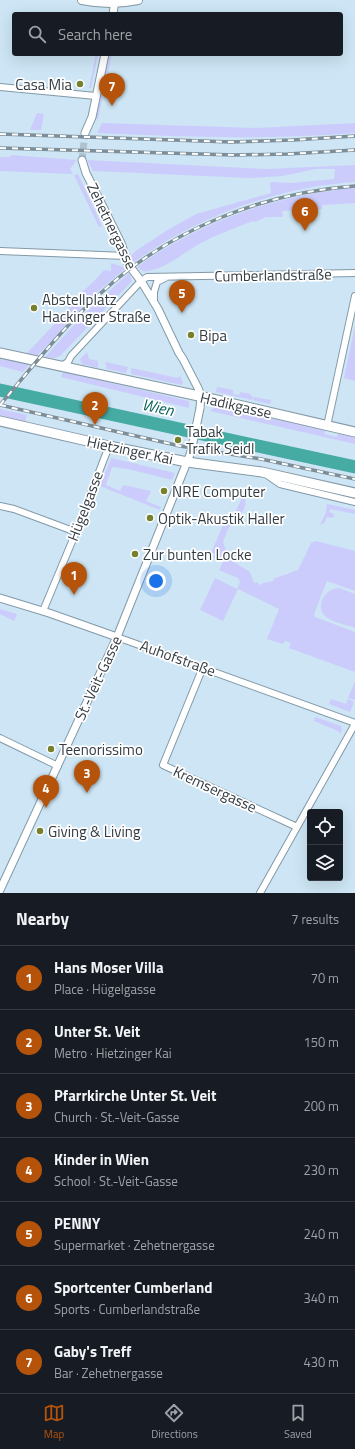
<!DOCTYPE html>
<html lang="en">
<head>
<meta charset="utf-8">
<style>
	body { margin:0; font-family:"Titillium Web",sans-serif; background:#20242c; color:#f1f3f6 }
	.controls { position:absolute; right:12px; bottom:12px; display:grid; overflow:hidden; border-radius:4px; box-shadow:0 4px 16px #0002 }
	.controls button { width:36px; height:36px; display:grid; place-items:center; padding:0; border:0; border-bottom:1px solid #363941; background:#171b24; color:#f1f3f6; font:20px sans-serif }
	.you { position:absolute; left:156px; top:581px; width:14px; height:14px; margin:-10px; border:3px solid #fff; border-radius:50%; background:#1a73e8; box-shadow:0 0 0 6px #1a73e833 }
	.badge { display:grid; place-items:center; width:26px; height:26px; border-radius:50%; background:#b45309; color:#fff; font-size:13px; font-weight:700 }
	.pin { position:absolute; translate:-50% -33px; filter:drop-shadow(0 1px 2px #0008) }
	.pin::after { content:''; position:absolute; top:21px; width:14px; height:12px; background:inherit; clip-path:polygon(0 0,100% 0,50% 100%) }
	.list { margin:0; padding:0; list-style:none }
	h2 { display:flex; justify-content:space-between; align-items:center; height:52px; margin:0; padding:0 16px; font-size:17px }
	h2 small { font-size:13px; font-weight:400; color:#9ea1a6 }
	.list li { display:grid; grid-template-columns:26px 1fr auto; gap:12px; align-items:center; box-sizing:border-box; height:64px; padding:0 16px; border-top:1px solid #363941 }
	.list b { display:block; font-size:15px; white-space:nowrap }
	.list p { margin:0; font-size:13px; white-space:nowrap; color:#9ea1a6 }
	.list em { font-size:13px; font-style:normal; color:#9ea1a6 }
	.icon { flex:none; width:22px; height:22px; fill:none; stroke:currentColor; stroke-width:2; stroke-linecap:round; stroke-linejoin:round }
	.map { position:relative; flex:none; width:355px; height:893px; overflow:hidden }
	.search { position:absolute; background:#171b24; box-shadow:0 4px 16px #0002; left:12px; right:12px; top:12px; height:44px; display:flex; align-items:center; gap:10px; box-sizing:border-box; padding:0 14px; border-radius:4px; color:#9ea1a6; font-size:15px }
	.sheet { height:500px; background:#171b24 }
	nav { display:flex; justify-content:space-around; align-items:center; box-sizing:border-box; height:56px; border-top:1px solid #363941; background:#171b24; font-size:11px; color:#9ea1a6 }
	nav a { display:grid; justify-items:center; gap:2px }
	nav .on { color:#b45309 }
	.map>svg:first-child { display:block }
	.green { fill:#cbccfc }
	.lines { fill:none; stroke-linecap:round; stroke-linejoin:round }
	.river { stroke:#45aba3; stroke-width:13 }
	.tertiary-tunnel { stroke:#aec3d0; stroke-width:7; stroke-dasharray:7 3.5; stroke-linecap:butt }
	.minor-casing { stroke:#8399a7; stroke-width:8 }
	.tertiary-casing { stroke:#8399a7; stroke-width:9 }
	.secondary-casing { stroke:#8399a7; stroke-width:10 }
	.primary-casing { stroke:#8399a7; stroke-width:11 }
	.minor { stroke:#fff; stroke-width:6 }
	.tertiary { stroke:#fff; stroke-width:7 }
	.secondary { stroke:#fff; stroke-width:8 }
	.primary { stroke:#fff; stroke-width:9 }
	.rail-casing { stroke:#7d8e98; stroke-width:3.5 }
	.rail { stroke:#fff; stroke-width:2; stroke-dasharray:6; stroke-linecap:butt }
	.tertiary-bridge-casing { stroke:#8399a7; stroke-width:9; stroke-linecap:butt }
	.tertiary-bridge { stroke:#fff; stroke-width:7 }
	.poi-dot { fill:#76802d; stroke:#fff; stroke-width:1.5 }
	.labels { text-anchor:middle; dominant-baseline:central; stroke-width:3.5; stroke-linejoin:round; paint-order:stroke }
	.poi-label { font-size:15px; fill:#333c42; stroke:#fff; text-anchor:start }
	.street-label { font-size:15px; fill:#333c42; stroke:#fff }
	.water-label { font-size:16px; font-style:italic; fill:#0b625c; stroke:#fff }
</style>
</head>
<body>
<div class="map">
<svg width="355" height="893" viewBox="0 0 355 893">
	<rect width="100%" height="100%" fill="#cde5f4"/>
	<path class="green" d="M96,54H98L91,88H89Z
		M110,54H112L98,119H96Z
		M37,113L44,114L41,130H30Z
		M102,123L257,128L355,123V133C269,140 183,137 97,133Z
		M11,155L77,160L70,169L73,174L0,171V157H10Z
		M86,160L266,169L355,165V182C277,187 196,217 133,263L129,257L137,250L166,231L196,214L271,193L270,182L291,183L334,179L335,169H315L283,176L250,178L93,171L88,161Z
		M78,174L102,226L99,227L74,175Z
		M355,188V203L322,205V209L282,211L283,217H266L255,222L253,221C235,228 216,235 199,244C183,253 167,268 148,271C143,272 141,270 137,267C200,221 277,195 355,188Z
		M111,263L126,268L95,294L37,356L27,353L66,312L78,296L95,280L104,270L111,271Z
		M129,273L132,281L60,356L54,358L45,357L84,314Z
		M355,325V381L344,378Z
		M87,352L89,359L98,361V368L82,364L80,359Z
		M0,359L29,365L23,372L0,366Z
		M105,362L128,367L126,373L107,369Z
		M131,368L178,378L180,376L183,383L182,385L131,374Z
		M63,372L189,401V408L61,377Z
		M217,387L233,390V394L239,395L240,392L251,394V396H253L252,400L216,392Z
		M254,397L271,400L270,404L253,400Z
		M215,406L325,430L324,434L337,437L338,433L355,437V444L210,411Z
		M0,409L27,415L25,422L0,418Z
		M111,458L175,473L172,480L128,469L112,467L106,485L120,491L123,485L151,491L146,501L161,507L160,510L100,486Z
		M243,488L247,489L245,503L246,504C243,511 236,525 229,527L223,542L229,559L250,572L254,583L257,582L260,585L263,583L274,581L273,579L298,570L311,543L316,541L355,551V591L327,581L314,614L315,617L355,632V672L289,648L291,643L285,641L283,644L267,639L279,609L238,589L223,621L200,610L215,578L237,589L240,582L238,578L219,570L223,562L213,557L215,554L211,553L226,518L232,519L241,500Z
		M327,504L355,510V514L330,509L329,512L334,514V516L332,518L327,517L324,523L320,525L326,512Z
		M339,588L355,594V628C347,625 332,622 326,617C314,606 325,588 339,588Z
		M0,609L17,614L14,621L0,614Z
		M355,681V699L354,700L348,698Z
		M331,699L346,704L348,699L354,702L350,712L329,704Z
		M315,717L341,726L342,729L340,734L338,731L314,721Z"/>
	<g class="lines">
		<path class="river" d="M0,390L355,467"/>
		<path class="tertiary-tunnel" d="M82,160L85,133"/>
		<defs>
			<path id="minor" d="M0,87L96,96
				M0,251L126,256
				M154,302V292L157,282L167,277
				M61,366L68,362L71,356L141,281L147,277L355,273
				M327,426L355,296
				M267,475L280,484L355,502
				M0,506L14,509L76,532
				M43,611L76,532L109,446
				M117,637L355,723
				M203,667L163,765L297,827
				M0,738L58,766
				M260,893L355,724"/>
			<path id="tertiary" d="M113,14L115,0
				M85,133L92,117L105,54
				M82,160L86,173L121,243L128,264L141,281L158,309L179,353L183,359L198,388L201,396L200,408
				M0,598L49,613L117,637
				M0,890L117,637L191,452"/>
			<path id="secondary" d="M82,0C101,4 119,4 138,0"/>
			<path id="primary" d="M0,353L208,398L355,432
				M0,421L109,446L187,462L262,472L355,493"/>
		</defs>
		<use href="#minor" class="minor-casing"/>
		<use href="#tertiary" class="tertiary-casing"/>
		<use href="#secondary" class="secondary-casing"/>
		<use href="#primary" class="primary-casing"/>
		<use href="#minor" class="minor"/>
		<use href="#tertiary" class="tertiary"/>
		<use href="#secondary" class="secondary"/>
		<use href="#primary" class="primary"/>
		<defs>
			<path id="rail" d="M0,134L231,142L293,140L355,136
				M0,148L234,155L288,154L355,150
				M0,405C33,366 64,326 102,292C171,229 262,193 355,186
				M0,405L180,446L261,459L355,479"/>
		</defs>
		<use href="#rail" class="rail-casing"/>
		<use href="#rail" class="rail"/>
		<defs>
			<path id="tertiary-bridge" d="M191,452L200,408"/>
		</defs>
		<use href="#tertiary-bridge" class="tertiary-bridge-casing"/>
		<use href="#tertiary-bridge" class="tertiary-bridge"/>
	</g>
	<g class="poi-dot">
		<circle cx="80" cy="84" r="4"/>
		<circle cx="34" cy="308" r="4"/>
		<circle cx="191" cy="335" r="4"/>
		<circle cx="178" cy="440" r="4"/>
		<circle cx="164" cy="491" r="4"/>
		<circle cx="150" cy="518" r="4"/>
		<circle cx="135" cy="554" r="4"/>
		<circle cx="51" cy="749" r="4"/>
		<circle cx="40" cy="831" r="4"/>
	</g>
	<g class="labels">
		<g class="poi-label">
			<text x="72" y="84" text-anchor="end">Casa Mia</text>
			<text x="42" y="299">Abstellplatz<tspan x="42" dy="17">Hackinger Straße</tspan></text>
			<text x="199" y="335">Bipa</text>
			<text x="186" y="431">Tabak<tspan x="186" dy="17">Trafik Seidl</tspan></text>
			<text x="172" y="491">NRE Computer</text>
			<text x="158" y="518">Optik-Akustik Haller</text>
			<text x="143" y="554">Zur bunten Locke</text>
			<text x="59" y="749">Teenorissimo</text>
			<text x="48" y="831">Giving &amp; Living</text>
		</g>
		<g class="street-label">
			<text transform="translate(112 226) rotate(64)">Zehetnergasse</text>
			<text transform="translate(273 275) rotate(-1)">Cumberlandstraße</text>
			<text transform="translate(236 405) rotate(13)">Hadikgasse</text>
			<text transform="translate(130 450) rotate(12)">Hietzinger Kai</text>
			<text transform="translate(85 506) rotate(-69)">Hügelgasse</text>
			<text transform="translate(178 658) rotate(20)">Auhofstraße</text>
			<text transform="translate(98 678) rotate(-65)">St.-Veit-Gasse</text>
			<text transform="translate(215 789) rotate(25)">Kremsergasse</text>
		</g>
		<g class="water-label">
			<text transform="translate(158 407) rotate(12)">Wien</text>
		</g>
	</g>
</svg>
<div class="controls">
<button><svg class="icon" aria-label="locate" viewBox="0 0 24 24"><circle cx="12" cy="12" r="6"/><path d="M12 2v4M12 18v4M2 12h4M18 12h4"/></svg></button>
<button><svg class="icon" aria-label="layers" viewBox="0 0 24 24"><path d="M12 4l9 5-9 5-9-5zM3 14l9 5 9-5"/></svg></button>
</div>
<div class="you"></div>
<div class="pin badge" style="left:74px;top:595px">1</div>
<div class="pin badge" style="left:95px;top:425px">2</div>
<div class="pin badge" style="left:87px;top:793px">3</div>
<div class="pin badge" style="left:46px;top:808px">4</div>
<div class="pin badge" style="left:182px;top:313px">5</div>
<div class="pin badge" style="left:305px;top:231px">6</div>
<div class="pin badge" style="left:112px;top:106px">7</div>
<div class="search"><svg class="icon" aria-label="search" viewBox="0 0 24 24"><circle cx="10" cy="10" r="6"/><path d="M15 15l6 6"/></svg>Search here</div>
</div>
<section class="sheet">
<h2>Nearby<small>7 results</small></h2>
<ul class="list">
<li><span class="badge">1</span><div><b>Hans Moser Villa</b><p>Place · Hügelgasse</p></div><em>70 m</em></li>
<li><span class="badge">2</span><div><b>Unter St. Veit</b><p>Metro · Hietzinger Kai</p></div><em>150 m</em></li>
<li><span class="badge">3</span><div><b>Pfarrkirche Unter St. Veit</b><p>Church · St.-Veit-Gasse</p></div><em>200 m</em></li>
<li><span class="badge">4</span><div><b>Kinder in Wien</b><p>School · St.-Veit-Gasse</p></div><em>230 m</em></li>
<li><span class="badge">5</span><div><b>PENNY</b><p>Supermarket · Zehetnergasse</p></div><em>240 m</em></li>
<li><span class="badge">6</span><div><b>Sportcenter Cumberland</b><p>Sports · Cumberlandstraße</p></div><em>340 m</em></li>
<li><span class="badge">7</span><div><b>Gaby's Treff</b><p>Bar · Zehetnergasse</p></div><em>430 m</em></li>
</ul>
</section>
<nav>
<a class="on"><svg class="icon" aria-label="map" viewBox="0 0 24 24"><path d="M3 6l6-2 6 2 6-2v14l-6 2-6-2-6 2zM9 4v14M15 6v14"/></svg>Map</a>
<a><svg class="icon" aria-label="directions" viewBox="0 0 24 24"><path d="M12 3l9 9-9 9-9-9zM9 14v-3h6M13 9l2 2-2 2"/></svg>Directions</a>
<a><svg class="icon" aria-label="saved" viewBox="0 0 24 24"><path d="M7 4h10v16l-5-4-5 4z"/></svg>Saved</a>
</nav>
</body>
</html>
